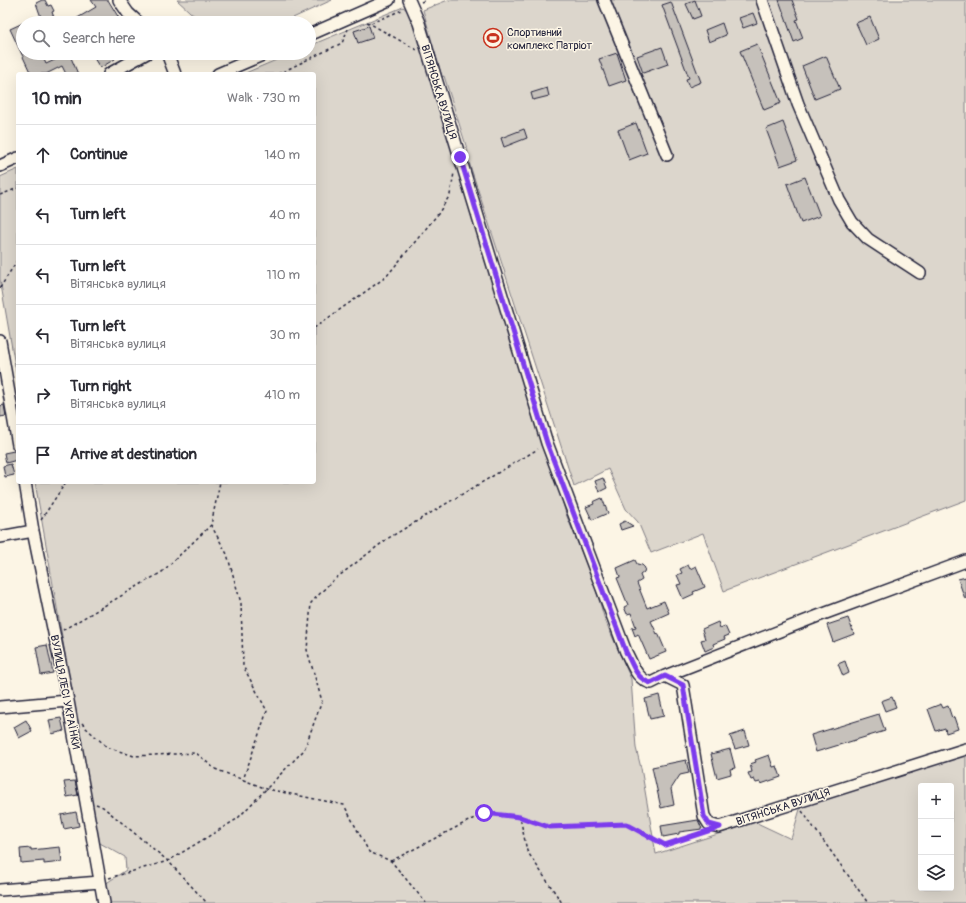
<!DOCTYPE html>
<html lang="en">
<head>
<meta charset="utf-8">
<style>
	body { margin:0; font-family:Pangolin,sans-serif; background:#f2f2f3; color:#2b2b33 }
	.controls { position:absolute; right:12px; bottom:12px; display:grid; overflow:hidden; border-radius:4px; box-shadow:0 4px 16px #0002 }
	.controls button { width:36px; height:36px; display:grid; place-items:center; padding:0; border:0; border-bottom:1px solid #e1e1e2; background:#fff; color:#2b2b33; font:20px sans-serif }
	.stop { position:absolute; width:12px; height:12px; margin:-9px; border:3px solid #7c3aed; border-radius:50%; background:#fff }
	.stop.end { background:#7c3aed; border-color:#fff; box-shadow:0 1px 4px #0008 }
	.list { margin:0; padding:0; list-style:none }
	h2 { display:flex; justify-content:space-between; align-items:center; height:52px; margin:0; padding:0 16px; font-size:17px }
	h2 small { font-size:13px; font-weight:400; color:#7c7c81 }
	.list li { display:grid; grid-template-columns:26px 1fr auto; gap:12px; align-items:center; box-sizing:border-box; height:60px; padding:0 16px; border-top:1px solid #e1e1e2 }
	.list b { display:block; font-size:15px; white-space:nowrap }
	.list p { margin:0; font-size:13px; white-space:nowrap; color:#7c7c81 }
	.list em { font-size:13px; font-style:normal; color:#7c7c81 }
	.icon { flex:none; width:22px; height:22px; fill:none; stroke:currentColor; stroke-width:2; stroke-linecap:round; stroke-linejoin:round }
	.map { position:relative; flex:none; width:966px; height:903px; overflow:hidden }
	.search { position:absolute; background:#fff; box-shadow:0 4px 16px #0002; left:16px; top:16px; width:300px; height:44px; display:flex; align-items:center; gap:10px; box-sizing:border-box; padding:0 14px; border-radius:22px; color:#7c7c81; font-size:15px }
	.panel { position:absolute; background:#fff; box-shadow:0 4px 16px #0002; left:16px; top:72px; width:300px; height:412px; border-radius:4px }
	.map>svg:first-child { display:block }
	.green { fill:#dcd6cc; stroke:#7f7c84; fill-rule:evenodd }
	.building { fill:#c6c1bb; stroke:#22223b }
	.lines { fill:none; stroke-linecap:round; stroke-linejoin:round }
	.minor-casing { stroke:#22223b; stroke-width:14 }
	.path { stroke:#22223b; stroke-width:1.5; stroke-dasharray:3 3; stroke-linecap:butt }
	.minor { stroke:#fcf5e5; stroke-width:11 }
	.route { stroke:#7c3aed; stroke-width:5 }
	.labels { text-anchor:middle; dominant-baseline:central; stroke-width:3; stroke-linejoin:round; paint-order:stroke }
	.poi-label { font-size:11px; fill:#22223b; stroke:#fcf5e5; text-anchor:start }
	.street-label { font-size:11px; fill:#22223b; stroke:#fcf5e5 }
</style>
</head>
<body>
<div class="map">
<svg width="966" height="903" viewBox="0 0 966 903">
	<rect width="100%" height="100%" fill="#fcf5e5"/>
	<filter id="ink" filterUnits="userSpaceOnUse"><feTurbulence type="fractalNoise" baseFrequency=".025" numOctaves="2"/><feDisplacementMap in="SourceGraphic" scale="8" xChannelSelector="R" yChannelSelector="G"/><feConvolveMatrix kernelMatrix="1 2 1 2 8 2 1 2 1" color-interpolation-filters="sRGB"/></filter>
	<g filter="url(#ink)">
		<path class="green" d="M177,0H332L282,23H202Z
			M448,0H966V500L724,591L703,533L651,553L638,522L626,509L608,469L574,486L466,153L468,152L444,76L442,77L423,10Z
			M403,7L420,19L496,267L566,514L594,583L605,620L631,679L636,748L641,768L656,854L755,822L791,839L801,806L966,751V903H107L105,884L126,870L125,857L98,842L35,482H314V74H243L293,53H309V46ZM921,786H951V888H921Z
			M18,169V383L0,279V177Z"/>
		<path class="building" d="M42,0H45L48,6L51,5L54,11L52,12L56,23H43L36,3Z
			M91,0H108L122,23H69L96,7Z
			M695,0L701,16L693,19L686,4Z
			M779,0H792L799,19L796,20L803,38L794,42Z
			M671,2L701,82L689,87L686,79L689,78L662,5Z
			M753,13L757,23L743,28L739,18Z
			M870,17L879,39L866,45L856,23Z
			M23,23V53H41L46,64L59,58L57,53H69L78,74H66L62,66L46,74H31L10,29Z
			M722,23L726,35L709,42L705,30Z
			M369,26L373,38L358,43L354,31Z
			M757,44L781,103L764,110L740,51Z
			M662,47L668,64L643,73L637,56Z
			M91,53H111L115,59L100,68Z
			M617,53L626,80L609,86L599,59Z
			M826,56L840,89L815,99L802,66Z
			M547,88L549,96L533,100L531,93Z
			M783,122L797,160L780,166L766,129Z
			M636,123L647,153L629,160L618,130Z
			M524,129L527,138L504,147L501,138Z
			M805,177L820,216L801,223L787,184Z
			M4,405L6,416L0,417V406Z
			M14,451L16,452L17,460L6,463L4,453Z
			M11,464L14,475L5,477L3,466Z
			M603,478L607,488L599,492L595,481Z
			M602,498L608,513L592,520L586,507L594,504L593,502Z
			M625,521L633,526L621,530L619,524Z
			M635,560L637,564L642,565L645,568L644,572L640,575L642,580L637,583L647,608L664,601L669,613L651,621L657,634L658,633L666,652L649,659L638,634L635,636L632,628L636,627L631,613L627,614L624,607L628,605L617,578L620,577L617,568Z
			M688,565L690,569L696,566L705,587L693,592L694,594L683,599L677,585L681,584L677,575L682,573L680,569Z
			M966,577V598L965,599L958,579Z
			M848,618L854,634L833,642L827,625Z
			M718,622L720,628L725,626L729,635L724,637L725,639L713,644L714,647L705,651L701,640L705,639L702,629Z
			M47,645L53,673L41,675L36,647Z
			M845,661L849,673L843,676L838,664Z
			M659,695L664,716L650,719L645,699Z
			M892,697L896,707L885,711L881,701Z
			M941,704L943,708L948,706L952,718L954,717L958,729L946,733L945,728L936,731L928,709Z
			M879,714L885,731L816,752L811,735Z
			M61,718L64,731L52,734L49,720Z
			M26,720L32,731L19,738L14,727Z
			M745,731L749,745L735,749L730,736Z
			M730,749L735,768L730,769L731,774L717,778L711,754Z
			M769,755L773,767L777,766L781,777L761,784L760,782L756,783L754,779L751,780L748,773L752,772L750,764L756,762L755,760Z
			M686,760L689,773L680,775L671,789L674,805L661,808L652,767Z
			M75,781L78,795L67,797L64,782Z
			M76,812L79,826L64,829L61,815Z
			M698,820L702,829L679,832V834L663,837L661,826Z
			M60,847L62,862L44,864V861L21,863L20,849L31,848V850Z"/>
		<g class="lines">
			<defs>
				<path id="minor" d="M119,0L128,13L139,23
					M409,0L419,23L547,443L626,652C633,665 636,679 651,683L665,676L683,685L704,816L709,824L719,827L966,749
					M604,0L667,155
					M762,0L798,104L839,200L852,222L868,239L920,273
					M309,35L389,0
					M167,53L175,74
					M109,74L147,53
					M218,74L267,53
					M0,166L18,158
					M0,341L18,445
					M25,482L33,531L68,701L104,903
					M0,537L33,531
					M665,676L818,616L966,561
					M0,707L68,701
					M0,890L100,882"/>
			</defs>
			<use href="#minor" class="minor-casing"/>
			<path class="path" d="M421,2L426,0
				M367,22L417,50
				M371,23L402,10
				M278,74L342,43L348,29
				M0,195L18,188
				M0,288L18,259
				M314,328L386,277L438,214L450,195L454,173
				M41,520L66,482
				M211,525L227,554L241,603L243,666L267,711L243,780
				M63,630L162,572L211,525L220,482
				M82,723L86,728L107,747L134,756L196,753L215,769L267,789L344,805L369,852L391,861L426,903
				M96,804L103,807L168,861L207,903
				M802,811L868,903
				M520,817L549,827L626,824L665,845L703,832
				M391,861L484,813L520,817L527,851L562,903
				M109,878L168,861L237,819L304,750L322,701L307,650L311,603L331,582L387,539L538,449"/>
			<use href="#minor" class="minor"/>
		</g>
	</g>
	<g class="lines" filter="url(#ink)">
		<path class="route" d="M460,157L547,443L626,652C633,665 636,679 651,683L665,676L683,685L704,816L709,824L720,827L665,845L626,824L549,827L520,817L484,813"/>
	</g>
	<defs>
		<symbol id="stadium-ring" viewBox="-11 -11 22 22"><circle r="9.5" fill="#fcf5e5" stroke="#c8321e" stroke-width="1.5"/><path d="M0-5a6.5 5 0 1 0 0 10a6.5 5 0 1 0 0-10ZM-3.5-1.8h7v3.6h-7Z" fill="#c8321e"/></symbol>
	</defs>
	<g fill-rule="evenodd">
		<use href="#stadium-ring" x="482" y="27" width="22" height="22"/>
	</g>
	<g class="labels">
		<g class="poi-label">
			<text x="507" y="32">Спортивний<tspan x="507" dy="13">комплекс Патріот</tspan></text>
		</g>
		<g class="street-label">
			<text transform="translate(439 92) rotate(73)">ВІТЯНСЬКА ВУЛИЦЯ</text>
			<text transform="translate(65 692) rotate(79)">ВУЛИЦЯ ЛЕСІ УКРАЇНКИ</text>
			<text transform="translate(783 807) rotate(-18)">ВІТЯНСЬКА ВУЛИЦЯ</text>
		</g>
	</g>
</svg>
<div class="controls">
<button>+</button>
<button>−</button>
<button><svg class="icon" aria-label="layers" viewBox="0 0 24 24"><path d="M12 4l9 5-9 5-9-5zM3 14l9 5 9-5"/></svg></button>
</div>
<div class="stop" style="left:484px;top:813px"></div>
<div class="stop end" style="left:460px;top:157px"></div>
<div class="search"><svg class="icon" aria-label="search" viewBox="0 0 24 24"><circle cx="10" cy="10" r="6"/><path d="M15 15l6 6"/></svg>Search here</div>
<section class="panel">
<h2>10 min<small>Walk · 730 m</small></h2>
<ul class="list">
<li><svg class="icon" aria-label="ahead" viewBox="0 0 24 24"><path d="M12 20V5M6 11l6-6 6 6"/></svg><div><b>Continue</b></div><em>140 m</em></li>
<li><svg class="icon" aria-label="left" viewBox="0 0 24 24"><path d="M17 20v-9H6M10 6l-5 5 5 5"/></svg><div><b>Turn left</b></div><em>40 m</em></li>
<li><svg class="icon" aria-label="left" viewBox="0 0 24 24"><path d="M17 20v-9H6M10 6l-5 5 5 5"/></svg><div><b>Turn left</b><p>Вітянська вулиця</p></div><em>110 m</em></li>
<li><svg class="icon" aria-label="left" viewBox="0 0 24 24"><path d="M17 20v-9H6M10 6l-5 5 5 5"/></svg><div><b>Turn left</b><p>Вітянська вулиця</p></div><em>30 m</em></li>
<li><svg class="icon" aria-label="right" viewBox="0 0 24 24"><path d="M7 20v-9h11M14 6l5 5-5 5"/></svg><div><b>Turn right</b><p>Вітянська вулиця</p></div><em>410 m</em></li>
<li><svg class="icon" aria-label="arrive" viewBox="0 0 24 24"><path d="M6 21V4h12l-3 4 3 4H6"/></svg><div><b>Arrive at destination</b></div></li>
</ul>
</section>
</div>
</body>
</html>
